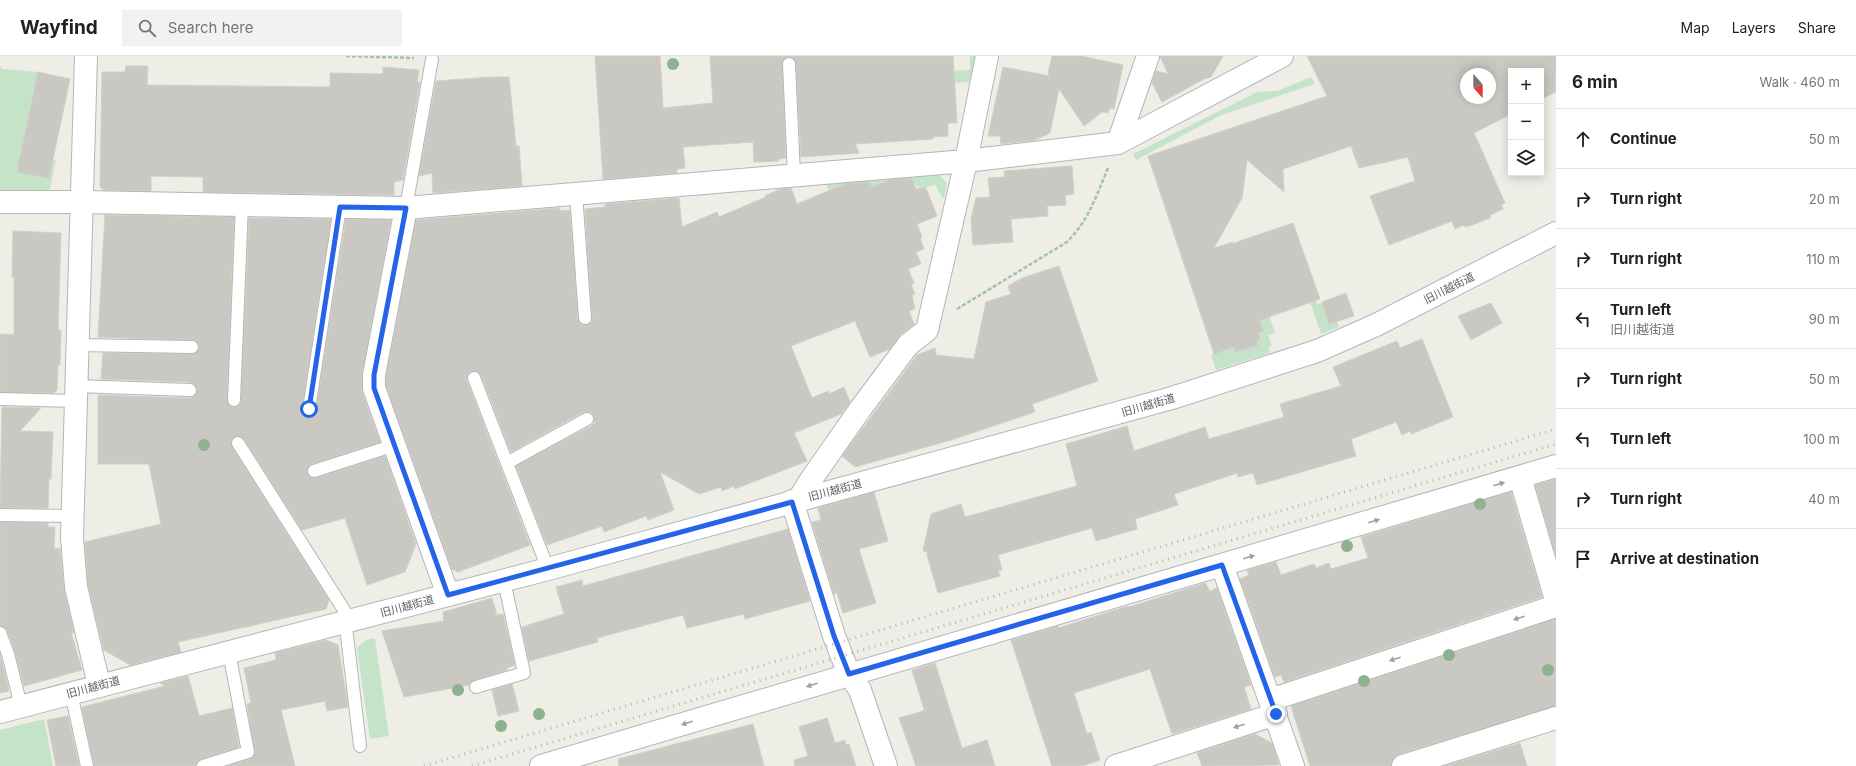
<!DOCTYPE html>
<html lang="en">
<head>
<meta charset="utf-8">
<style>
	body { margin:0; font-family:Inter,"Noto Sans JP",sans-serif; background:#f2f2f2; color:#202124 }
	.controls { position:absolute; right:12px; top:12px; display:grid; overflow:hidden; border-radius:0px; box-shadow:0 2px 10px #0003 }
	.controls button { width:36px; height:36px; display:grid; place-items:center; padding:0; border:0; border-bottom:1px solid #e0e0e0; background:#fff; color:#202124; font:20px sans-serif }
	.compass { position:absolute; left:1460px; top:12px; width:36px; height:36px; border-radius:50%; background:#fff; box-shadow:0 2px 10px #0003; rotate:159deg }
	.stop { position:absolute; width:12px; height:12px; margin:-9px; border:3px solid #2563eb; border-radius:50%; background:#fff }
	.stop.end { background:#2563eb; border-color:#fff; box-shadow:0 1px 4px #0008 }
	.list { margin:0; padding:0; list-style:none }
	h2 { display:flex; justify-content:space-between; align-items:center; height:52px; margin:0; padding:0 16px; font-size:17px }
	h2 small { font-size:13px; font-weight:400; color:#757577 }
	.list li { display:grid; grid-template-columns:26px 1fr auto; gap:12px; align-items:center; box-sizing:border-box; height:60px; padding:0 16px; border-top:1px solid #e0e0e0 }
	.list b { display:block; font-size:15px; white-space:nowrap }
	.list p { margin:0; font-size:13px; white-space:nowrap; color:#757577 }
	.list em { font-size:13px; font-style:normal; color:#757577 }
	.icon { flex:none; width:22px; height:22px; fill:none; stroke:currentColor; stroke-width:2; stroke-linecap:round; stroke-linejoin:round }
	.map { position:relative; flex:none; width:1556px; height:710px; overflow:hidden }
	header { display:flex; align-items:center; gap:24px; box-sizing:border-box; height:56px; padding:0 20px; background:#fff; border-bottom:1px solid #e0e0e0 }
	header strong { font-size:19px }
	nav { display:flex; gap:22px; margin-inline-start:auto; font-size:14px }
	.search { width:280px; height:36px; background:#f2f2f2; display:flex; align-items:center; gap:10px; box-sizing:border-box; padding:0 14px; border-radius:0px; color:#757577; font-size:15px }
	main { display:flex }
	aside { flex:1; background:#fff }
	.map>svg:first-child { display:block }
	.green { fill:#c5e3c9 }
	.building { fill:#c9c8c2; stroke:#d2cfc5; fill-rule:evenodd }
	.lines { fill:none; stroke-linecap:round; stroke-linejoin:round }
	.service-casing { stroke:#b3b5b9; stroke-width:14 }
	.minor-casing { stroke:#b3b5b9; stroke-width:24 }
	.tertiary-casing { stroke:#b3b5b9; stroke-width:24 }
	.path { stroke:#9fc3ae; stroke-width:2.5; stroke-dasharray:4 2; stroke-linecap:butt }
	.service { stroke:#fff; stroke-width:12 }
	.minor { stroke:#fff; stroke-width:22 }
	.tertiary { stroke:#fff; stroke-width:22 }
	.rail { stroke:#b5b6b6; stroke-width:3; stroke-dasharray:1 5; stroke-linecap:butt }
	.tree { fill:#8eb290 }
	.oneway { fill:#9ea0a2 }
	.route { stroke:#2563eb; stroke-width:5 }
	.labels { text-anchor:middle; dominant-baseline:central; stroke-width:3; stroke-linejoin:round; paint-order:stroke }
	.street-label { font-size:11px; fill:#5d6064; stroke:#fff }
</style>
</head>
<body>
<header>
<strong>Wayfind</strong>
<div class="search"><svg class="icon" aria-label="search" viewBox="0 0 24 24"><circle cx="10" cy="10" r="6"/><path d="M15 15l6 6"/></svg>Search here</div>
<nav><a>Map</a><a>Layers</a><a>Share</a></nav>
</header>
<main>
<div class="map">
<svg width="1556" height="710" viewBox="0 0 1556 710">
	<rect width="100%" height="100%" fill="#eeede6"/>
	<path class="green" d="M970,0H976L969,26L954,27L928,16L970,14Z
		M0,10L2,13L38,16L17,115L49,122L53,104L56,105L49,136H0Z
		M1311,21L1315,28L1221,59L1136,104L1133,98L1257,36L1277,35Z
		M940,119L947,128L944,142H942L935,128L926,132H920L913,127L884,126L872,131L870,128L831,138L826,128Z
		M1310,229L1317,248L1322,247L1329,268L1337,266L1339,271L1321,278L1305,230Z
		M1268,256L1275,277L1268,279L1272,290L1268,291L1270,297L1216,314L1211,299L1234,291L1235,296L1258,289V277L1263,275L1258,260Z
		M375,582L389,680L370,683L357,592L366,584Z
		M44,663L53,710H0V674Z"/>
	<path class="building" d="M595,0H660L663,52L713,47L710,0H953L957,67H948V80L933,81V83L855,88L859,97L801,101L796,8L793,2L788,1L783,4L782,8L786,102L778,103L779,105L754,106L753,86L683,91L685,112L677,113V117L603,123Z
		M1052,0H1081L1123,9L1114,53L1110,52L1108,57L1102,56L1084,70L1059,33L1050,77L1035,84L1001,88L1000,80H988L1003,11L1050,20L1048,17Z
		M1160,0H1223L1211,21L1204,23L1162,46L1152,27L1156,15L1168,18Z
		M1307,0H1556V36L1541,43V15H1511V58L1474,77L1505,147L1501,149L1503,153L1490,159V162L1472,169L1465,171L1464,169L1455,173L1452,165L1389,189L1370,140L1415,125L1408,101L1359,112L1351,90L1283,113L1284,136L1247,104L1242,142L1214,192L1233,186L1231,188L1293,167L1320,243L1260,264L1263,275L1258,277L1260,282L1257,284L1258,289L1235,296L1234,291L1214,298L1148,100L1327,40ZM1466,18H1490V42H1466Z
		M126,10H148L147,29L330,31V17L383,18V11L419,14L417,26H420L403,124L394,126V139L203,136V121L151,120V135L104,134L100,131L102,16H125Z
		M38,16L70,23L49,122L17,116Z
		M491,21H509L516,90H519L522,130L433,137L432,117L419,120L436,25Z
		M1072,110L1074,138L1065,139L1066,149L1047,150L1048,160L1011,163L1013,186L973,189L971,163L976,142L990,141L988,122L1005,121L1004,115Z
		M911,122L916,133L926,132L937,160L917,168L922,181L920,183L924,193L916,196L921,208L908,213L914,227L911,229L915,238L912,239L915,253L909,255L914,268L900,279L890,293L870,301L855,265L791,290L812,342L828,335L829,338L844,331L850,346L841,358L794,377L807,405L735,433L734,430L722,435L721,431L699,438L660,416L674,454L648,464L646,460L604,476L602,470L547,489L516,410L591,370L594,367V360L591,356H583L511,396L481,319L478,316L472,315L468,318L467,325L530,489L458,516L452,513L386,330V320L416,164L560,152V155L570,154L578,263L581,269H586L592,266V261L585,153L605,151V148L679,142L682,171L717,156L719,161L766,141L765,140L780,133L791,132L797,148L845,128L869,126L872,131L889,124Z
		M105,159L234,161L227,344L230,350L234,351L240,348L241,344L249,162L331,163L302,352L304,359L308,360L315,358L316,354L346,163L391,164L362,319V336L380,386L312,408L307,414L309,421L316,422L385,400L416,488L405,516L367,529L345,462L302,474L244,383L237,380L231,384L232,391L329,544L326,553L178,586L181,596L130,609L104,594L88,529L85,486L161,468L149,408H98V339L190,342L196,338L197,334L194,328L190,326L101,323L103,297L192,298L198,295L199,291L196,285L192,284L98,281Z
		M13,175L61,177L58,274H61L60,309H58L57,334L54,337L0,336V278L14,279V222L12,221Z
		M1059,210L1098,325L1032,348L1035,356L951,384L855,411L842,400L917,299L935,292L936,299L974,303L986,246L1011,238L1008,230L1022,222Z
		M1346,237L1354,260L1329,268L1322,246Z
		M1491,247L1502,267L1471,284L1458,260Z
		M1422,283L1453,361L1411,378L1410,375L1402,379L1396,366L1351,383L1356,400L1257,429L1253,417L1238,421L1237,417L1174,438L1178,449L1135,463L1137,473L1096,485L1092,472L998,499L1002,514L998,515L1000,520L938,537L927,499L928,496L923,495L931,458L961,448L965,461L1077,430L1066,388L1127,370L1134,395L1205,371L1209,383L1284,361L1280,348L1341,330L1333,311L1397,285L1400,292Z
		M2,351L41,352L20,375L53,376L51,423H49L48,452H0Z
		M1556,423V500L1535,429Z
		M874,436L888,485L859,493L876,547L843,557L837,537L834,538L812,466L821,464L818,452Z
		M1511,436L1542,541L1284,626L1281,619L1275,621L1240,523L1249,519L1247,514L1276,506L1281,519L1314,508L1316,512L1329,507L1331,513L1368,502L1361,481Z
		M0,466L48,467V471H55L54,493L60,492L64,534L74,577L71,576L82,614L24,630L15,596L7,574L4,571L0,570Z
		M788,473L810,545L745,563L744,558L687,572L683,559L597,582L598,586L529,605L522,571L564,558L556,531L582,524L583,530Z
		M1205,527L1210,535L1217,532L1251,629L1244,631L1251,653L1172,678L1150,613L1074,637L1087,678L1091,676L1100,704L1082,710H1052L1011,584L1058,570V572L1128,550L1129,551Z
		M492,542L497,559L503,558L515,609L507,612V614L474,624L469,629L404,641L382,575L444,565L443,556Z
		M1556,563V650L1399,698L1394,702L1391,710H1310L1291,650Z
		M326,584L338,589L348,651L327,655L325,645L281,654L295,710H228L250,703L255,698L247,648L251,647L244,612L276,604L275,597Z
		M0,598L9,635L0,637Z
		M935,607L962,692L987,684L995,710H916L899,662L923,655L924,653L912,614Z
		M188,620L199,660L232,652L239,691L201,703L197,705L196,710H94L82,651L165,630L160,627Z
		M512,628L519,655L498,660L492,634Z
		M68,660L79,710H56L47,664Z
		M827,662L835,687L845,684L846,689L849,688L856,710H795L794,704L808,700L799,671Z
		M753,668L764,710H619L618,703Z
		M1255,678L1272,687L1279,709L1202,710L1197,697Z
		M1520,687L1527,710H1445Z"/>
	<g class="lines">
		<defs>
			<path id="service" d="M789,8L794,119
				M576,137L585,262
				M406,152L432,3
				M78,289L192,291
				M474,322L548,513
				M76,330L190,334
				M0,343L76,345
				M234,344L242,149
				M309,353L340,151
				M238,387L344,554L360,690
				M507,407L587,363
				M314,415L395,389
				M0,459L72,460
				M0,577L8,598L21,650
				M476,631L524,617L504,525
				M71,637L87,710
				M203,710L248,696L229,596"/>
			<path id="minor" d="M1118,87L1148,0
				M0,146H83L406,152L966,105L1118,87L1282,0
				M406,152L374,319V332L448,539
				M1520,421L1556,544
				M799,443L810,425L861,352L908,289L927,274L966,105L987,0
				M792,445L834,580L849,618L860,634L886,710
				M1222,509L1293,710
				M1270,644L1556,550
				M541,710L1556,410
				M1116,710L1276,658
				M1403,710L1556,662"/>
			<path id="tertiary" d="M86,0L72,481L76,531L99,629
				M0,656L548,513L1172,342L1317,295L1376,269L1556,177"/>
		</defs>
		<use href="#service" class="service-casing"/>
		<use href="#minor" class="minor-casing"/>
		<use href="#tertiary" class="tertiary-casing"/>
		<path class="path" d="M346,0L414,2
			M957,253L1067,186C1089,164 1096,140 1108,112"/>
		<use href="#service" class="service"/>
		<use href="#minor" class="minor"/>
		<use href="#tertiary" class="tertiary"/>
		<path class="rail" d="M424,710L1556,373
			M472,710L1556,388"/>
	</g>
	<g class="tree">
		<circle cx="673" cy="8" r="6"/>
		<circle cx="204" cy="389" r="6"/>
		<circle cx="1480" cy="448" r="6"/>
		<circle cx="1347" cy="490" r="6"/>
		<circle cx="1449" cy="599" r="6"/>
		<circle cx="1548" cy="614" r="6"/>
		<circle cx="1364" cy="625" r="6"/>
		<circle cx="458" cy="634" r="6"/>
		<circle cx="539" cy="658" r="6"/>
		<circle cx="501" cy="670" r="6"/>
	</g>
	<defs><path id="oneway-solid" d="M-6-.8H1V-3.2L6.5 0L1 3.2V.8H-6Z"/></defs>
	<g class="oneway">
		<use href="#oneway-solid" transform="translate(1499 428) rotate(-16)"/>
		<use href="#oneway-solid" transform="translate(1374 465) rotate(-16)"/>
		<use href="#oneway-solid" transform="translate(1249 501) rotate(-16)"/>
		<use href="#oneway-solid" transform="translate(1519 562) rotate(162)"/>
		<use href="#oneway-solid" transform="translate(1395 603) rotate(162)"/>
		<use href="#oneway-solid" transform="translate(812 629) rotate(163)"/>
		<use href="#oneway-solid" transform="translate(687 667) rotate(163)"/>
		<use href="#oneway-solid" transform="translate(1239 670) rotate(162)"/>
	</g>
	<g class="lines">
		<path class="route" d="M309,353L340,151L406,152L374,319V332L448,539L792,446L834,580L849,618L1222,509L1276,658"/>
	</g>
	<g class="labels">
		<g class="street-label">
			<text transform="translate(1449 232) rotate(-27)">旧川越街道</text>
			<text transform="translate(1148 349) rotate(-16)">旧川越街道</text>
			<text transform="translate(835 434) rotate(-15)">旧川越街道</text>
			<text transform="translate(407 550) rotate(-15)">旧川越街道</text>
			<text transform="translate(93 631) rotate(-15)">旧川越街道</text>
		</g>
	</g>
</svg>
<div class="controls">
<button>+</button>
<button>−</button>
<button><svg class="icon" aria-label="layers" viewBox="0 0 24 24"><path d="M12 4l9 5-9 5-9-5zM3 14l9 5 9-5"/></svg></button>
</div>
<svg class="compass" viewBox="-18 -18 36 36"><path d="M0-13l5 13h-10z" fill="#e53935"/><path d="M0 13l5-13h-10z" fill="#757577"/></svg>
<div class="stop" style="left:309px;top:353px"></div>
<div class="stop end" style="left:1276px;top:658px"></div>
</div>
<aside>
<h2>6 min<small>Walk · 460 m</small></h2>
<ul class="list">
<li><svg class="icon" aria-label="ahead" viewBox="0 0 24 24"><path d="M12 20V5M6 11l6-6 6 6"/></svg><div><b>Continue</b></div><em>50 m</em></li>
<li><svg class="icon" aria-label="right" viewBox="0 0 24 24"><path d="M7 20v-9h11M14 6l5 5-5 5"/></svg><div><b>Turn right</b></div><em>20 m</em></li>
<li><svg class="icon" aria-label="right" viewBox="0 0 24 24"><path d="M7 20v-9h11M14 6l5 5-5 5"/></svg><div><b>Turn right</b></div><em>110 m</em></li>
<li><svg class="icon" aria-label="left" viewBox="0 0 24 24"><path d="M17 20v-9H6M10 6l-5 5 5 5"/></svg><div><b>Turn left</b><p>旧川越街道</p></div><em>90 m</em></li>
<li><svg class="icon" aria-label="right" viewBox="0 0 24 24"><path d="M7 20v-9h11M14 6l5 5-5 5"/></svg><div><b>Turn right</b></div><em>50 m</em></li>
<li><svg class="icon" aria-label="left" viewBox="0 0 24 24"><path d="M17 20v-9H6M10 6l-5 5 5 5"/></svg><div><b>Turn left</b></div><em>100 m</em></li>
<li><svg class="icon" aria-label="right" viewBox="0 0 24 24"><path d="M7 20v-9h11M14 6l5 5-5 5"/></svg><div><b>Turn right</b></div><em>40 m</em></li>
<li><svg class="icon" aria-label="arrive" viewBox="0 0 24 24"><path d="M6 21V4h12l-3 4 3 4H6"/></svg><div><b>Arrive at destination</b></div></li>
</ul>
</aside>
</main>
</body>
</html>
